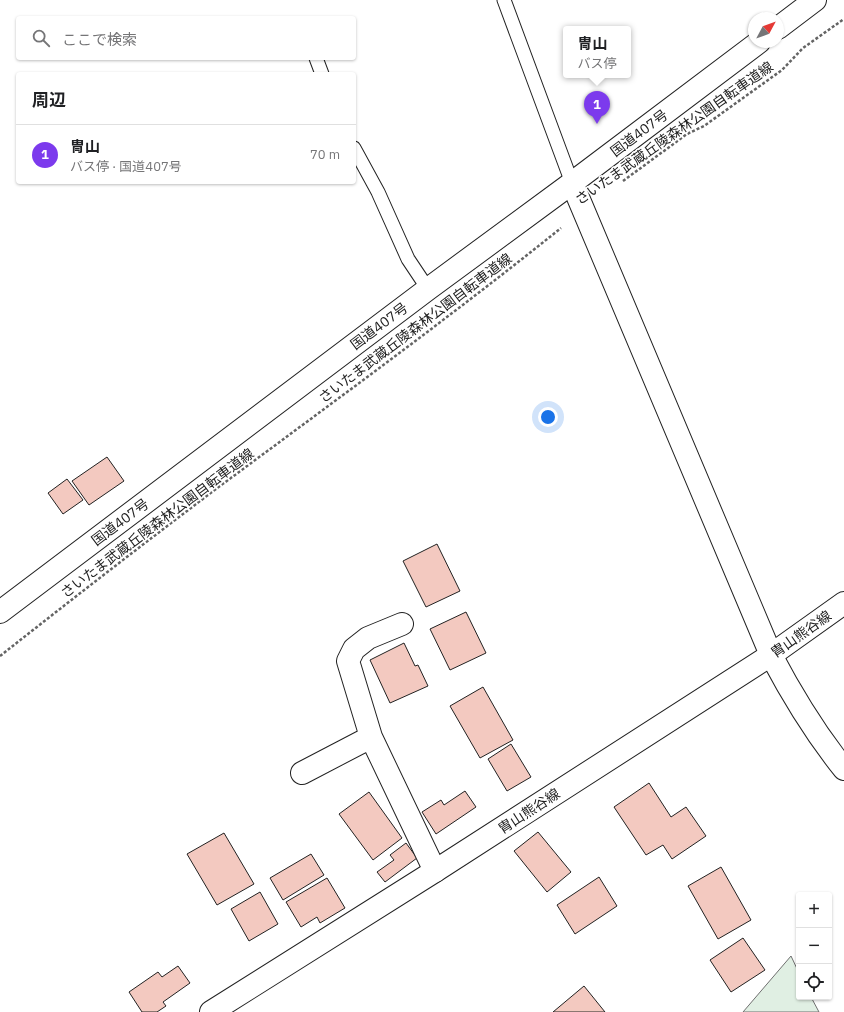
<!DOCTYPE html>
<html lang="ja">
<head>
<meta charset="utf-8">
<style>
	body { margin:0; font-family:"IBM Plex Sans","Noto Sans JP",sans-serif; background:#f2f2f2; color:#202124 }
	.controls { position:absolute; right:12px; bottom:12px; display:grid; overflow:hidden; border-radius:4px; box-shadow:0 1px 3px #0004 }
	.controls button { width:36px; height:36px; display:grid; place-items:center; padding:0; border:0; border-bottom:1px solid #e0e0e0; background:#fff; color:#202124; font:20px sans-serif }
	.compass { position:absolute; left:748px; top:12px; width:36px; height:36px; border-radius:50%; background:#fff; box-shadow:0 1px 3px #0004; rotate:49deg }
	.you { position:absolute; left:548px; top:417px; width:14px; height:14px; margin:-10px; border:3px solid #fff; border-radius:50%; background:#1a73e8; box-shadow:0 0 0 6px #1a73e833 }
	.badge { display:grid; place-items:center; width:26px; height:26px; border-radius:50%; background:#7c3aed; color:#fff; font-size:13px; font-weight:700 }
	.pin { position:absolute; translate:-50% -33px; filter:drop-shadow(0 1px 2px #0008) }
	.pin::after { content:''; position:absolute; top:21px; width:14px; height:12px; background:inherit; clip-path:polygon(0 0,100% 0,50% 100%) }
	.popup { position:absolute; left:563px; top:26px; width:68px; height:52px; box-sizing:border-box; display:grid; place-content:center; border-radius:4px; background:#fff; filter:drop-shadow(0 1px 3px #0005); font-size:13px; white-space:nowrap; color:#757577 }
	.popup b { font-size:15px; color:#202124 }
	.popup::after { content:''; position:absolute; left:50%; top:100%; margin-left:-8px; border:8px solid transparent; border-top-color:#fff }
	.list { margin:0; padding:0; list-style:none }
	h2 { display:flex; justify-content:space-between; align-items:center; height:52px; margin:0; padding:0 16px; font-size:17px }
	h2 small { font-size:13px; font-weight:400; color:#757577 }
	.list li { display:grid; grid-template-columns:26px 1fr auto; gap:12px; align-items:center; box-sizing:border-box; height:60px; padding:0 16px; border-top:1px solid #e0e0e0 }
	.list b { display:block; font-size:15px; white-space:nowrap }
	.list p { margin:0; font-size:13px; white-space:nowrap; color:#757577 }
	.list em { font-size:13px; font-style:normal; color:#757577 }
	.icon { flex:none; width:22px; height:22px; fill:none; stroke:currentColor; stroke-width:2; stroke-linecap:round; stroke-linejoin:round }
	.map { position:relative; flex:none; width:844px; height:1012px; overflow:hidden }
	.search { position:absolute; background:#fff; box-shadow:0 1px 3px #0004; left:16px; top:16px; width:340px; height:44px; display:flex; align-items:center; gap:10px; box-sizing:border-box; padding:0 14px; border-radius:4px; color:#757577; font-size:15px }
	.panel { position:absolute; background:#fff; box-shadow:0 1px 3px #0004; left:16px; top:72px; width:340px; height:112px; border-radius:4px }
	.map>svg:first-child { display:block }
	.green { fill:#e0efe3; stroke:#6f6f6f }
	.building { fill:#f3c9c0; stroke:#222 }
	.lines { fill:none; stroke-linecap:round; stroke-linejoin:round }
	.service-casing { stroke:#222; stroke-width:15 }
	.minor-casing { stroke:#222; stroke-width:24 }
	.secondary-casing { stroke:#222; stroke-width:24 }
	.trunk-casing { stroke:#222; stroke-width:24 }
	.path { stroke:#646464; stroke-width:2.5; stroke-dasharray:3 2; stroke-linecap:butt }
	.service { stroke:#fff; stroke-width:13 }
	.minor { stroke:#fff; stroke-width:22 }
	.secondary { stroke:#fff; stroke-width:22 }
	.trunk { stroke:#fff; stroke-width:22 }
	.labels { text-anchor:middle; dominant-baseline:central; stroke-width:3; stroke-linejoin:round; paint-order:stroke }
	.street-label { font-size:14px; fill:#222; stroke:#fff }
</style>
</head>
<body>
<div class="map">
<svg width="844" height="1012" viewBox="0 0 844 1012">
	<rect width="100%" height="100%" fill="#fff"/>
	<path class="green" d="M791,956L799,973V997H811L819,1012H743Z"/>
	<path class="building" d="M107,457L124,481L89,505L72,481Z
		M67,479L83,500L63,514L48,493Z
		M437,544L460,591L426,607L403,561Z
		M466,612L486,653L450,670L430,629Z
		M404,643L415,666L418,665L428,686L390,703L370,660Z
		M483,687L513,740L480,758L450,706Z
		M511,744L531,777L507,791L488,759Z
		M649,783L671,817L686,807L706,836L672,859L663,845L646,855L614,807Z
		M465,791L476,807L436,834L422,812L441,800L444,805Z
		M369,792L402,838L373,860L339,814Z
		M538,832L571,872L547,892L514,851Z
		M224,833L254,884L217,905L187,854Z
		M406,843L417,858L385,882L377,872L394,860L390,855Z
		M311,854L324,875L283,900L270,878Z
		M721,867L751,920L718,939L688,886Z
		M599,877L617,906L575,934L557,905Z
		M327,878L345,908L320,923L317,917L301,927L286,902Z
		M260,892L278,924L249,941L231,909Z
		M743,938L765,970L731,992L710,960Z
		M178,966L190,983L163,1002L166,1006L157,1012H142L129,992L158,972L162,977Z
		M584,986L605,1012H553Z"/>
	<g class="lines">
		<defs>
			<path id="service" d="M504,0L572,183
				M316,58L322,74
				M354,148L378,192L408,259L428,289"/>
			<path id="minor" d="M572,183L771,655C792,695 816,734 844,769
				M402,624L368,638L354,649L348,661L371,737L435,871
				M302,773L371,737"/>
			<path id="secondary" d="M211,1012L435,871L771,655L844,603"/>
			<path id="trunk" d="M778,28L815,0
				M0,612L428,289L572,183L759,42"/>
		</defs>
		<use href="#service" class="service-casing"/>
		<use href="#minor" class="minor-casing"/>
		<use href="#secondary" class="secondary-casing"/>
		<use href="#trunk" class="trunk-casing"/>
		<path class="path" d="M623,181L687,134L704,126L782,70L803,48L844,19
			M0,656C71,600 143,544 216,489C332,403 449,318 561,228"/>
		<use href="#service" class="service"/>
		<use href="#minor" class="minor"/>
		<use href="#secondary" class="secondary"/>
		<use href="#trunk" class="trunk"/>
	</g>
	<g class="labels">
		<g class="street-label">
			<text transform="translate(639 133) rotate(-37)">国道407号</text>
			<text transform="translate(674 133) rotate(-35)">さいたま武蔵丘陵森林公園自転車道線</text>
			<text transform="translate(379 326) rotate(-37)">国道407号</text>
			<text transform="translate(415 328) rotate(-37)">さいたま武蔵丘陵森林公園自転車道線</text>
			<text transform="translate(120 522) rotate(-37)">国道407号</text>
			<text transform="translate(157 523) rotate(-37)">さいたま武蔵丘陵森林公園自転車道線</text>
			<text transform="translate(801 634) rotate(-35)">胄山熊谷線</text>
			<text transform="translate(529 811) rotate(-33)">胄山熊谷線</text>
		</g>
	</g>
</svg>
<div class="controls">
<button>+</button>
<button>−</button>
<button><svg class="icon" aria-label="locate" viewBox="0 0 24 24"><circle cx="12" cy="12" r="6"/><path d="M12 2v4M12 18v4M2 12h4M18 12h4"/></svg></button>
</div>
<svg class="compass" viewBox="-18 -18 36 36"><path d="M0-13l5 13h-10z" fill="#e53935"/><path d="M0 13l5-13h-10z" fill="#757577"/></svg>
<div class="you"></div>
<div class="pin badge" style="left:597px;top:124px">1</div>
<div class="popup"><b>冑山</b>バス停</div>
<div class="search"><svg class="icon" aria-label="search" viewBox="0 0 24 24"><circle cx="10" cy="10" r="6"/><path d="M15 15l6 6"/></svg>ここで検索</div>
<section class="panel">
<h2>周辺<small></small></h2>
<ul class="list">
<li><span class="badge">1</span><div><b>冑山</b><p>バス停 · 国道407号</p></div><em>70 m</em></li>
</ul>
</section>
</div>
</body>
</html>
